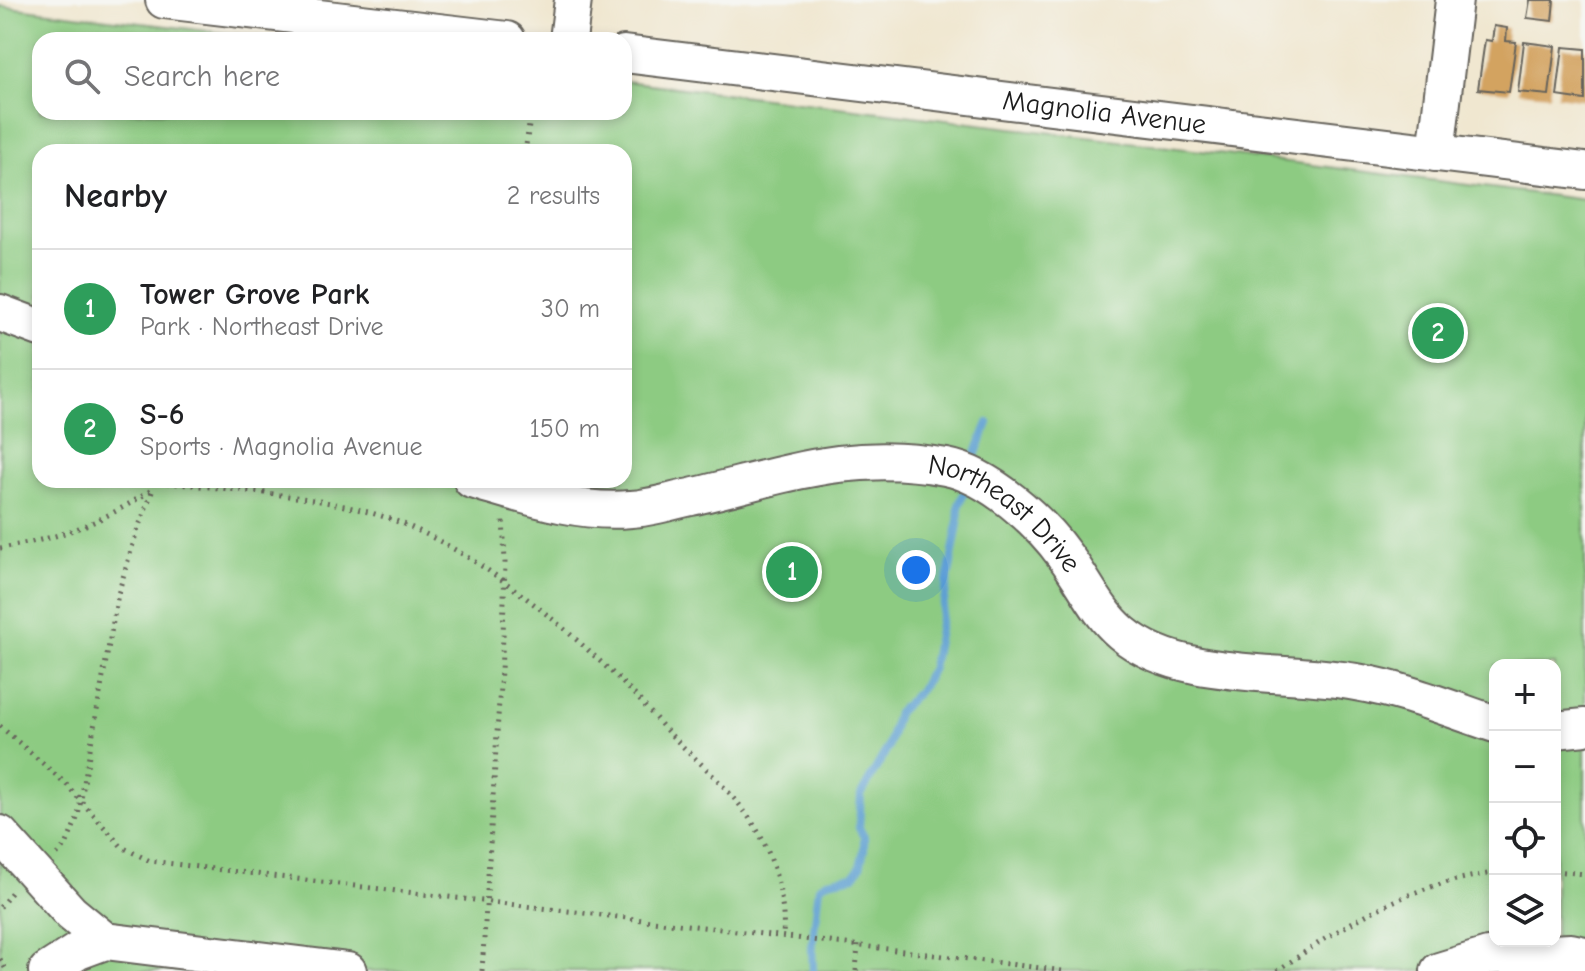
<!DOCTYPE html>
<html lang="en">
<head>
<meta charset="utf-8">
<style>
	body { margin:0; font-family:"Comic Neue",sans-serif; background:#f6f6f6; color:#202124 }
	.controls { position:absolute; right:24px; bottom:24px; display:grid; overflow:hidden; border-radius:16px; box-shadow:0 4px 12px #0003 }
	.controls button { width:72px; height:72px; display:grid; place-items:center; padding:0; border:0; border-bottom:2px solid #e0e0e0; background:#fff; color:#202124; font:40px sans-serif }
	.you { position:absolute; left:916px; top:570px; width:28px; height:28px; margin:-20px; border:6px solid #fff; border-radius:50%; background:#1a73e8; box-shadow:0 0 0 12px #1a73e833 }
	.badge { display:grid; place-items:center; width:52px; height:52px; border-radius:50%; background:#db2777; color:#fff; font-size:26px; font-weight:700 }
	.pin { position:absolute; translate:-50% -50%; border:4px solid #fff; box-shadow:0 2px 8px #0006 }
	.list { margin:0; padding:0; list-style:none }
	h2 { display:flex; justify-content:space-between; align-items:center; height:104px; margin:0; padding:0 32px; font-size:34px }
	h2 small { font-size:26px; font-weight:400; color:#757577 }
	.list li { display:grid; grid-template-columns:52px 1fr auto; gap:24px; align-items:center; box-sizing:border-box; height:120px; padding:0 32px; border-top:2px solid #e0e0e0 }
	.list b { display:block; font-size:30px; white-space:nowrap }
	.list p { margin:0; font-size:26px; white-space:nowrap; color:#757577 }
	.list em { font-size:26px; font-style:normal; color:#757577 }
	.icon { flex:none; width:44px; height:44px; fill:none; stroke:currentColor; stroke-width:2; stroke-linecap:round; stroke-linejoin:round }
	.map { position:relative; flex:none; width:1585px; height:971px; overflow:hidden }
	.search { position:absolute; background:#fff; box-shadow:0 4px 12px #0003; left:32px; top:32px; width:600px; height:88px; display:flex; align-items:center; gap:20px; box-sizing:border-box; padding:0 28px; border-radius:24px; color:#757577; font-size:30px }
	.panel { position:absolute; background:#fff; box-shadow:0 4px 12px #0003; left:32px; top:144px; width:600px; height:344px; border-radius:24px }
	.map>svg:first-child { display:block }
	.green { fill:#8dcb82; stroke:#54744f; stroke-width:2; fill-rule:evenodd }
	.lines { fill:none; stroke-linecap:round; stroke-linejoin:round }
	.stream { stroke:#5ea0d1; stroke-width:8 }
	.building { fill:#d3a360 }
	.minor-casing { stroke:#66635b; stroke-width:40 }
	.path { stroke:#66635b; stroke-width:5; stroke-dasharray:2 6; stroke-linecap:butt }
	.minor { stroke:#fff; stroke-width:36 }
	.labels { text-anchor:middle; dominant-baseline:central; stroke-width:6; stroke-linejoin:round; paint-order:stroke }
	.street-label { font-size:28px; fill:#1c1c1c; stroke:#f6f6f2 }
</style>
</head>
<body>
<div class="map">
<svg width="1585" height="971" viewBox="0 0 1585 971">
	<rect width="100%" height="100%" fill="#f6f6f2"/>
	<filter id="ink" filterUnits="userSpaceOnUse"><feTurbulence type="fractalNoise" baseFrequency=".0125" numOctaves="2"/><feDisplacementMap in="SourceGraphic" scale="16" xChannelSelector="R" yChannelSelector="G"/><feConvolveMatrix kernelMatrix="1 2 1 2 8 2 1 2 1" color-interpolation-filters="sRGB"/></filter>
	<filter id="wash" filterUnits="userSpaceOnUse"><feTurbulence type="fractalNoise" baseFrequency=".006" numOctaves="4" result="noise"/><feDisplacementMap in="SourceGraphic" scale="32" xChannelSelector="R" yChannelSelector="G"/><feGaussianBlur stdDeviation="1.8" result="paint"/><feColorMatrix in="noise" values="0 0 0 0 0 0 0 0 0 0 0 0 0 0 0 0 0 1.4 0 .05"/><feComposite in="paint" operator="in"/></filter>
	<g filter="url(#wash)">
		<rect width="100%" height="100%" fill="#f0e7d0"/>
		<path class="green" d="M0,6L283,40H40V112H624V81L1243,156L1585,200V971H0ZM40,152H624V480H40ZM1495,665H1555V941H1495Z"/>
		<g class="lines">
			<path class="stream" d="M974,458L988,423
				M813,971L812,948L819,887L828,881L854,876L860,867L864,850V837L859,828L861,795L888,747L897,713L920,690L932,668L958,524L959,505L964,493"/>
		</g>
		<g id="blocks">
			<path class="building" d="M1530,0H1554L1552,21L1527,18Z
				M1494,26L1507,28L1506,41L1516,42L1509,92L1478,89L1485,40L1492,41Z
				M1524,42L1555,46L1549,95L1518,92Z
				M1563,47L1585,49V100L1557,96Z"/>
		</g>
	</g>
	<g filter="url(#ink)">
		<use href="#blocks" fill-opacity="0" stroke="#66635b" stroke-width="2"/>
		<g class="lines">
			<defs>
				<g id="minor">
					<path d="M164,0L507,40"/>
					<path d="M568,40L573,0"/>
					<path id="s1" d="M624,54L1585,171"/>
					<path d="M1436,153L1454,0"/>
					<path d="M0,313L40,328"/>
					<path id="s2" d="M472,480C524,495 577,514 631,509C651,508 671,501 691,497C782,476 850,449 946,467C989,475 1040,521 1065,556C1085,582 1097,612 1122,633C1180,682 1286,669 1356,682C1404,690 1450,709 1495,724"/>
					<path d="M1555,730L1585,727"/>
					<path d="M0,834L71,913L105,941"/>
					<path d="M47,971L78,951L105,941L348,971"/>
					<path d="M1439,971L1488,956L1571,952L1585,955"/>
				</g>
			</defs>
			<use href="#minor" class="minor-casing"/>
			<path class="path" d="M525,152L531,112
				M160,482C232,490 325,495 393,520C478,552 558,620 623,683C639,698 653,716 668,732C698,762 731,789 754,825C773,853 786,902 783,935
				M0,548C59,539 103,522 153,489
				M0,726L65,783L122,847L150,861C454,899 759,932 1063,971
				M57,855L67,843L78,816L118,594L137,531L154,487
				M1555,871L1585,874
				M0,907L14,889
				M0,959L7,971
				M482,971L503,638L505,562L503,517
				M856,971L858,945
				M1277,971C1348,922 1408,884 1495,873"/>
			<use href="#minor" class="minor"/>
		</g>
	</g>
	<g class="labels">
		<g class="street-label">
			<text stroke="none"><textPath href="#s1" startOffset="484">Magnolia Avenue</textPath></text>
			<text stroke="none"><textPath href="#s2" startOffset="558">Northeast Drive</textPath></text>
		</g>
	</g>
</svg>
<div class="controls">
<button>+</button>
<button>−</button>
<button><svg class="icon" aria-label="locate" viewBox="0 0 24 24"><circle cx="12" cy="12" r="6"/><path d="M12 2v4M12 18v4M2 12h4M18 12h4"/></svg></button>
<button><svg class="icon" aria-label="layers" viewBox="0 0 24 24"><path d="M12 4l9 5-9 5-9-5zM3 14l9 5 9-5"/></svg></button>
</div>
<div class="you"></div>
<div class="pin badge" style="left:792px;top:572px;background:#2e9e5b">1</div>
<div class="pin badge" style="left:1438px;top:333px;background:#2e9e5b">2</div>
<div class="search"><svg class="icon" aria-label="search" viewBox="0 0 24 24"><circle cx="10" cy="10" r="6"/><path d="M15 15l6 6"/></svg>Search here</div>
<section class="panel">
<h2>Nearby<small>2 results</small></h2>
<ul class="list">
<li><span class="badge" style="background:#2e9e5b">1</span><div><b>Tower Grove Park</b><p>Park · Northeast Drive</p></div><em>30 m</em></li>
<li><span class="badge" style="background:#2e9e5b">2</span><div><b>S-6</b><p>Sports · Magnolia Avenue</p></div><em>150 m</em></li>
</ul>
</section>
</div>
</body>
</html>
